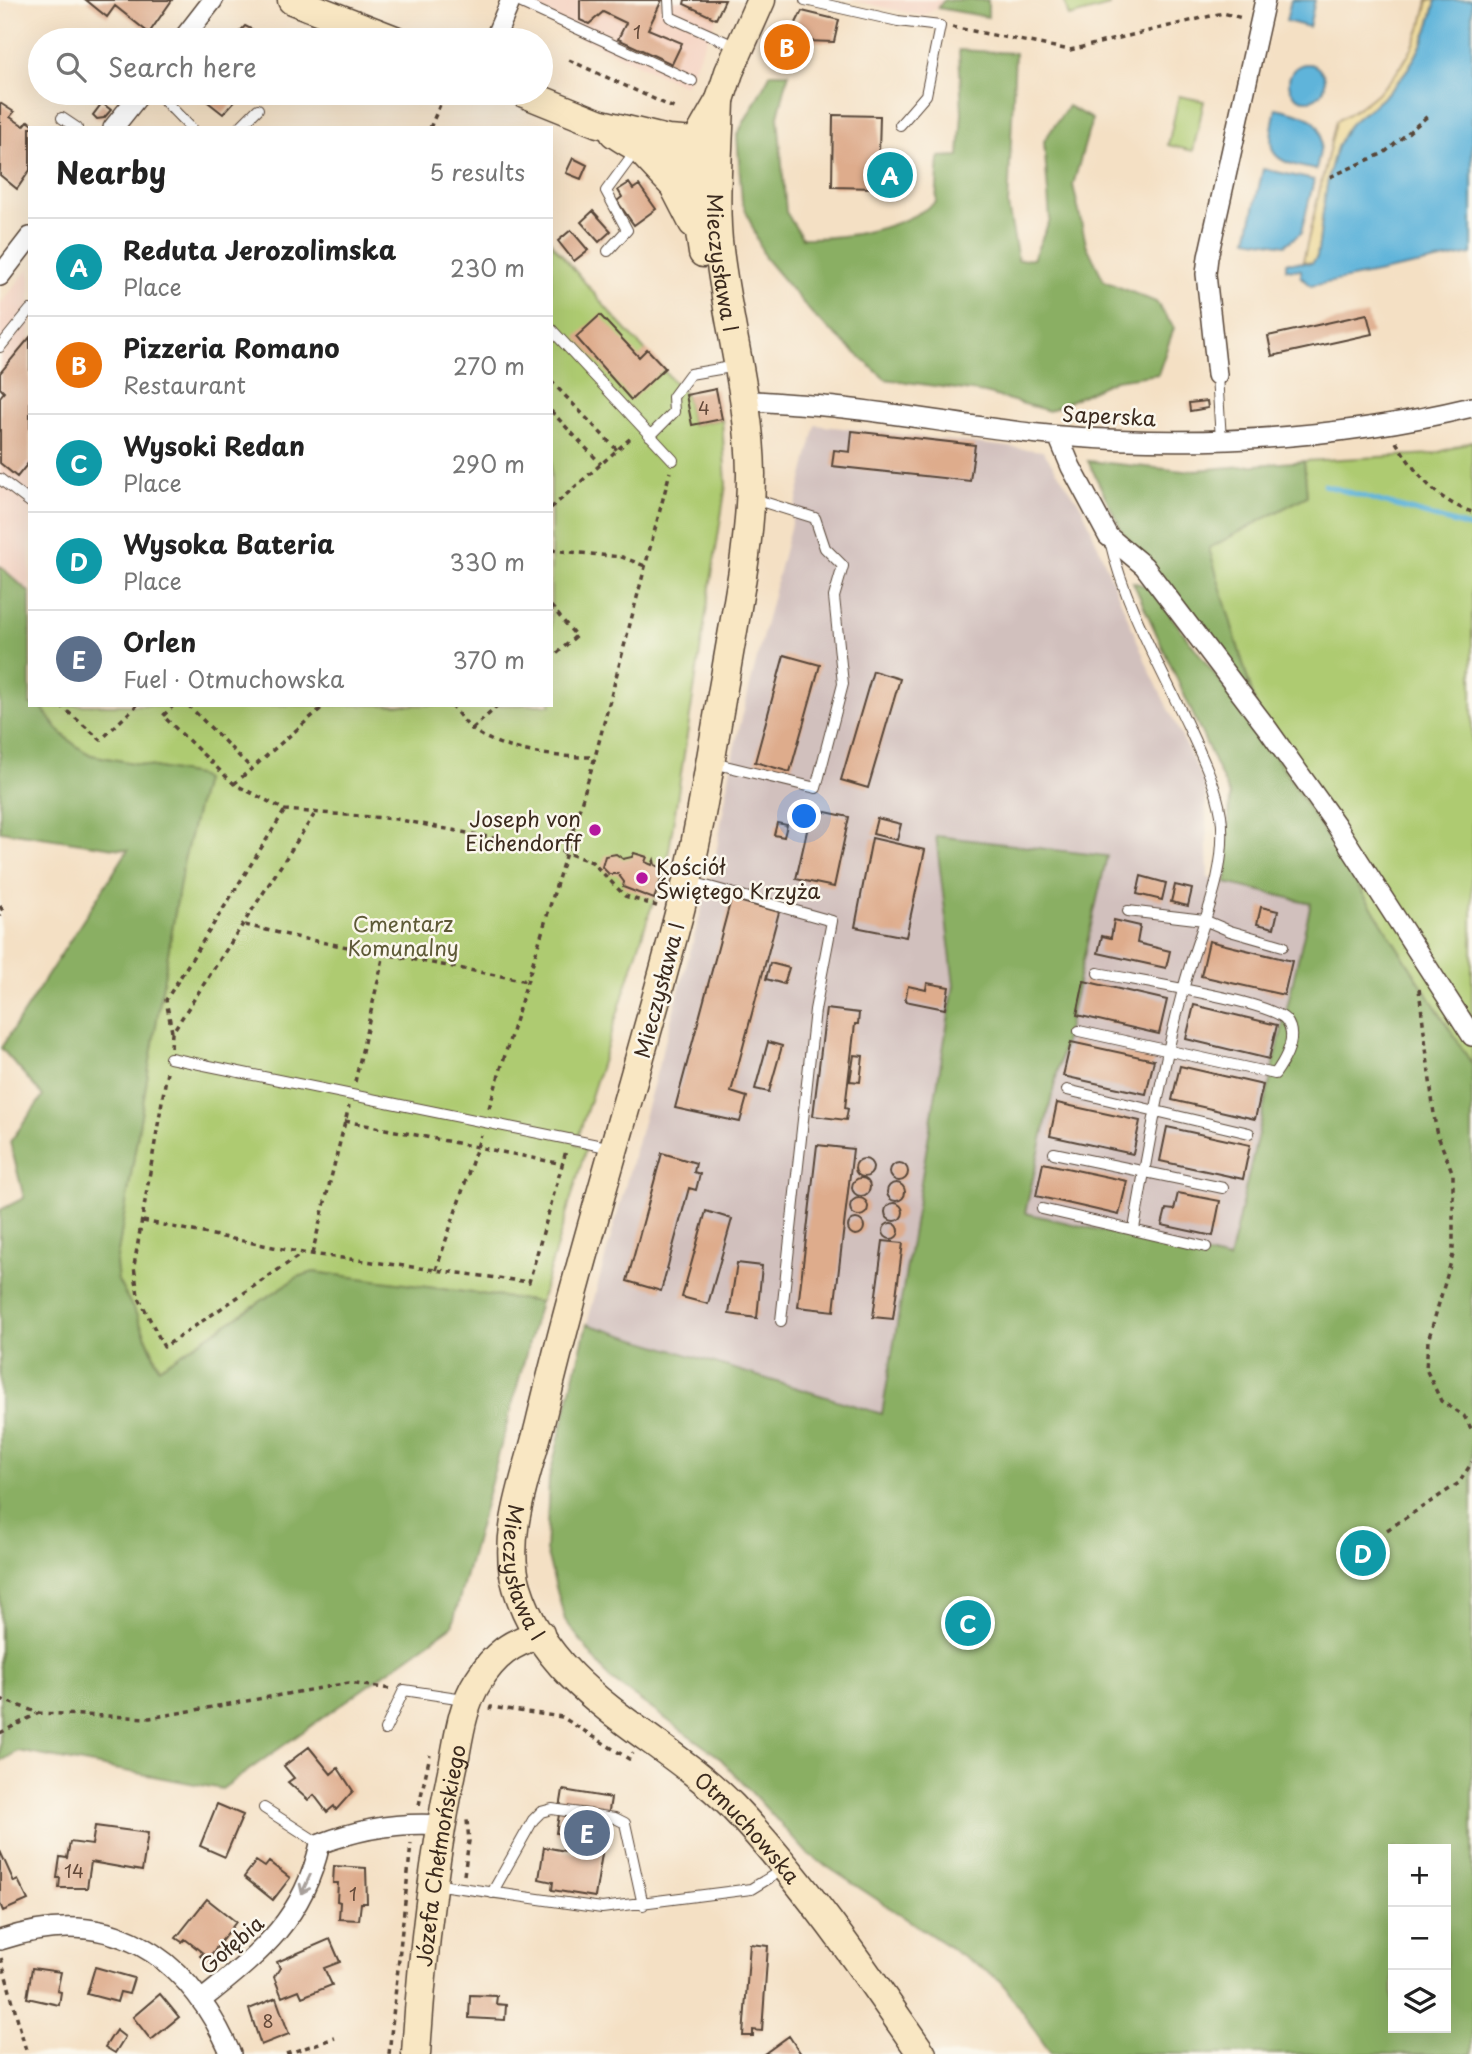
<!DOCTYPE html>
<html lang="en">
<head>
<meta charset="utf-8">
<style>
	body { margin:0; font-family:"Playpen Sans",sans-serif; background:#f6f6f6; color:#222 }
	.controls { position:absolute; right:21px; bottom:21px; display:grid; overflow:hidden; border-radius:0px; box-shadow:0 7px 28px #0002 }
	.controls button { width:63px; height:63px; display:grid; place-items:center; padding:0; border:0; border-bottom:2px solid #e0e0e0; background:#fff; color:#222; font:35px sans-serif }
	.you { position:absolute; left:805px; top:817px; width:24px; height:24px; margin:-18px; border:5px solid #fff; border-radius:50%; background:#1a73e8; box-shadow:0 0 0 10px #1a73e833 }
	.badge { display:grid; place-items:center; width:46px; height:46px; border-radius:50%; background:#b5179e; color:#fff; font-size:23px; font-weight:700 }
	.pin { position:absolute; translate:-50% -50%; border:4px solid #fff; box-shadow:0 2px 7px #0006 }
	.list { margin:0; padding:0; list-style:none }
	h2 { display:flex; justify-content:space-between; align-items:center; height:91px; margin:0; padding:0 28px; font-size:30px }
	h2 small { font-size:23px; font-weight:400; color:#767676 }
	.list li { display:grid; grid-template-columns:46px 1fr auto; gap:21px; align-items:center; box-sizing:border-box; height:98px; padding:0 28px; border-top:2px solid #e0e0e0 }
	.list b { display:block; font-size:26px; white-space:nowrap }
	.list p { margin:0; font-size:23px; white-space:nowrap; color:#767676 }
	.list em { font-size:23px; font-style:normal; color:#767676 }
	.icon { flex:none; width:38px; height:38px; fill:none; stroke:currentColor; stroke-width:2; stroke-linecap:round; stroke-linejoin:round }
	.map { position:relative; flex:none; width:1472px; height:2054px; overflow:hidden }
	.search { position:absolute; background:#fff; box-shadow:0 7px 28px #0002; left:28px; top:28px; width:525px; height:77px; display:flex; align-items:center; gap:18px; box-sizing:border-box; padding:0 24px; border-radius:38px; color:#767676; font-size:26px }
	.panel { position:absolute; background:#fff; box-shadow:0 7px 28px #0002; left:28px; top:126px; width:525px; height:581px; border-radius:0px }
	.map>svg:first-child { display:block }
	.built { fill:#f5d3c2 }
	.industrial { fill:#d1c0bd }
	.green { fill:#aecb71; stroke:#747a48; stroke-width:2 }
	.forest { fill:#8aaf63; stroke:#626c40; stroke-width:2; fill-rule:evenodd }
	.sand { fill:#eeda9e; stroke:#94825e; stroke-width:2 }
	.water { fill:#5eb4da; stroke:#4c6f7c; stroke-width:2 }
	.lines { fill:none; stroke-linecap:round; stroke-linejoin:round }
	.stream { stroke:#5eb4da; stroke-width:5 }
	.building { fill:#deac8c }
	.lane-casing { stroke:#574537; stroke-width:12 }
	.street-casing { stroke:#574537; stroke-width:22 }
	.secondary-casing { stroke:#574537; stroke-width:31 }
	.path { stroke:#574537; stroke-width:3.5; stroke-dasharray:5 5; stroke-linecap:butt }
	.lane { stroke:#fff; stroke-width:10 }
	.street { stroke:#fff; stroke-width:19 }
	.secondary { stroke:#f9e7c3; stroke-width:28 }
	.oneway { stroke:#a79f9a }
	.poi-dot { fill:#b5179e; stroke:#fbf7ec; stroke-width:2.5 }
	.labels { text-anchor:middle; dominant-baseline:central; stroke-width:5; stroke-linejoin:round; paint-order:stroke }
	.number-label { font-size:18px; fill:#644a3a }
	.street-label { font-size:21px; fill:#3b2a1e; stroke:#fbf7ec }
	.poi-label { font-size:21px; fill:#3b2a1e; stroke:#fbf7ec; text-anchor:end }
	.park-label { font-size:21px; fill:#5e5a37; stroke:#fbf7ec }
</style>
</head>
<body>
<div class="map">
<svg width="1472" height="2054" viewBox="0 0 1472 2054">
	<rect width="100%" height="100%" fill="#fbf7ec"/>
	<filter id="ink" filterUnits="userSpaceOnUse"><feTurbulence type="fractalNoise" baseFrequency=".0143" numOctaves="2"/><feDisplacementMap in="SourceGraphic" scale="14" xChannelSelector="R" yChannelSelector="G"/><feConvolveMatrix kernelMatrix="1 2 1 2 8 2 1 2 1" color-interpolation-filters="sRGB"/></filter>
	<filter id="wash" filterUnits="userSpaceOnUse"><feTurbulence type="fractalNoise" baseFrequency=".00686" numOctaves="4" result="noise"/><feDisplacementMap in="SourceGraphic" scale="28" xChannelSelector="R" yChannelSelector="G"/><feGaussianBlur stdDeviation="1.57" result="paint"/><feColorMatrix in="noise" values="0 0 0 0 0 0 0 0 0 0 0 0 0 0 0 0 0 1.4 0 .05"/><feComposite in="paint" operator="in"/></filter>
	<g filter="url(#wash)">
		<rect width="100%" height="100%" fill="#f4e0c4"/>
		<path class="built" d="M527,0H725L685,86L523,11Z
			M851,0H944L938,8L922,16Z
			M30,267V593L0,566V305Z"/>
		<path class="industrial" d="M816,425L1043,451L1082,507L1149,669L1205,785L1208,878L1311,902L1229,1260L1025,1213L1107,856L936,836L954,985L882,1414L587,1324L714,865L734,749Z"/>
		<path class="green" d="M1064,0H1108L1109,6L1069,17Z
			M1179,96L1204,101L1193,151L1168,145Z
			M551,242L608,310L686,395L692,425L722,419L726,485L666,870L650,911L576,1144L586,1148L540,1302L314,1272L298,1277L160,1368L137,1316L118,1281L116,1264L183,864L204,780L196,775L91,755C70,744 53,726 41,705H551Z
			M1472,441V1064L1268,745L1208,548L1307,496L1304,461L1434,454Z"/>
		<path class="forest" d="M944,0H988V17L938,8Z
			M959,50L1015,53L1008,206L1018,260L1033,259L1050,220L1044,141L1068,106L1092,119L1073,185L1086,244L1104,281L1156,302L1174,328L1158,374L1115,380L1049,411L985,393L885,379L815,317L765,258L742,201L737,135L771,73H789L778,116L786,212L802,238C847,239 900,229 936,202L939,157L959,156L962,113Z
			M1088,461L1185,471L1304,461L1307,496L1209,548L1253,698L1155,568L1123,533Z
			M0,566L30,593V705H41C52,726 70,744 91,755L196,775L204,780L183,864L116,1264L118,1281L137,1316L159,1368L298,1277L314,1272L540,1302L452,1626L222,1789L18,1751L0,1762V1210L24,1198L10,1142L43,1096L1,1048L128,850L0,831Z
			M1133,582L1149,587L1268,745L1472,1064V2054H1051L1001,1981L808,1854L719,1757L610,1679L565,1620L546,1551L549,1479L587,1324L882,1414L954,985L936,836L1107,856L1025,1213L1229,1260L1311,903L1226,883L1230,796ZM1393,1849H1446V2028H1393Z"/>
		<path class="sand" d="M1428,0H1436C1427,40 1411,73 1380,100C1370,109 1355,117 1347,128C1326,159 1323,219 1317,257L1312,263L1303,261L1336,121C1387,94 1417,57 1428,0Z"/>
		<path class="water" d="M1291,0H1315L1309,27L1286,21Z
			M1436,0H1472V254L1311,286L1301,276V270L1286,269V262L1312,263L1317,257C1324,217 1324,162 1347,128C1355,117 1370,109 1380,100C1411,73 1428,40 1436,0Z
			M1289 82a18 18 0 1 1 36 0a18 18 0 1 1-36 0Z
			M1276,108C1323,118 1327,125 1316,170C1268,160 1266,155 1276,108Z
			M1263,169L1314,180L1301,233L1285,245L1247,239Z"/>
		<g class="lines">
			<path class="stream" d="M1324,485L1472,528"/>
		</g>
		<g id="blocks">
			<path class="building" d="M86,0H172L149,33L115,6L107,17Z
				M580,0H662L648,29L682,43L672,64L618,39L626,23L603,12L589,24L580,20Z
				M685,0H725L716,19L684,4Z
				M802,11L839,20L834,42L805,41L790,35Z
				M245,26L273,40H232Z
				M785,39L794,44L788,55L779,50Z
				M203,93H242L223,114L204,99Z
				M0,103L14,112L10,117L24,126L28,121L37,128H30V170L17,189L0,175Z
				M102,103L111,110L104,118L97,119L93,115Z
				M833,115L880,116L878,188L832,187Z
				M573,158L587,165L581,179L566,173Z
				M629,183L633,189L639,185L656,209L634,225L617,201L622,197L618,190Z
				M593,211L611,231L599,242L581,222Z
				M571,230L588,250L574,261L558,241Z
				M1367,314L1372,334L1272,356L1268,336Z
				M600,315L639,357L647,349L665,368L631,400L576,337Z
				M30,337V461L17,477L0,463V397L4,392L0,388V373Z
				M716,389L722,419L692,425L686,395Z
				M1207,401L1208,408L1190,411L1189,403Z
				M852,431L975,445L970,481L832,466L834,450L850,452Z
				M784,655L820,665L790,772L755,762Z
				M873,671L900,679L868,788L841,780Z
				M812,809L849,817L834,887L796,879Z
				M877,818L901,824L897,840L873,834Z
				M777,823L787,825L784,837L774,835Z
				M872,838L925,850L906,937L855,927Z
				M634,853L647,857L645,862L652,865L654,860L655,865L662,868L664,864H667L654,899L623,887L624,882L618,874H609L602,867L605,856L616,854L623,859L632,857Z
				M1141,876L1166,883L1162,900L1137,894Z
				M1175,885L1192,889L1188,906L1171,902Z
				M731,899L779,912L731,1092L747,1097L740,1122L675,1108Z
				M1261,907L1278,911L1274,928L1257,924Z
				M1114,920L1140,926L1137,943L1170,951L1166,968L1098,953L1102,936L1111,938Z
				M1209,941L1292,961L1284,995L1201,976Z
				M770,963L789,968L784,984L766,979Z
				M1084,981L1167,1000L1159,1034L1077,1015Z
				M927,983L949,987L945,1009L905,1001L908,986L926,990Z
				M1194,1005L1277,1025L1269,1059L1186,1039Z
				M826,1009L859,1013L858,1024H855L845,1108L848,1109L846,1120L813,1116Z
				M768,1042L782,1046L769,1092L755,1089Z
				M1071,1042L1154,1060L1146,1094L1063,1076Z
				M854,1055L863,1056L860,1082L850,1081Z
				M1180,1066L1263,1085L1255,1119L1172,1100Z
				M1057,1103L1140,1121L1133,1154L1050,1136Z
				M1167,1127L1250,1145L1243,1179L1160,1161Z
				M817,1145L853,1149L834,1311L798,1307Z
				M662,1153L696,1163L694,1172L700,1174L696,1190L689,1188L661,1291L627,1281Z
				M855 1168a9 9 0 1 1 18 0a9 9 0 1 1-18 0Z
				M1043,1163L1127,1181L1119,1215L1036,1196Z
				M890 1172a9 9 0 1 1 18 0a9 9 0 1 1-18 0Z
				M852 1187a9 9 0 1 1 18 0a9 9 0 1 1-18 0Z
				M887 1192a9 9 0 1 1 18 0a9 9 0 1 1-18 0Z
				M1178,1193L1220,1201L1213,1236L1162,1225L1166,1209L1174,1210Z
				M850 1207a9 9 0 1 1 18 0a9 9 0 1 1-18 0Z
				M885 1212a9 9 0 1 1 18 0a9 9 0 1 1-18 0Z
				M706,1211L732,1219L708,1304L682,1297Z
				M848 1227a8 8 0 1 1 16 0a8 8 0 1 1-16 0Z
				M883 1231a8 8 0 1 1 16 0a8 8 0 1 1-16 0Z
				M883,1241L903,1243L893,1319L873,1317Z
				M737,1263L762,1266L757,1318L729,1314Z
				M309,1747L331,1774L338,1768L353,1791L336,1810L334,1806L327,1812L314,1795L308,1800L288,1782L294,1778L284,1766Z
				M563,1790L611,1798L595,1897L552,1890L553,1882L539,1879L544,1847L576,1853L579,1837L556,1833Z
				M217,1804L243,1815L225,1857L200,1846Z
				M95,1826L148,1833L142,1871L91,1862L87,1888H59L60,1878H57L60,1857L67,1858L70,1842L92,1845Z
				M0,1851L14,1882L18,1880L28,1900L3,1911L0,1904Z
				M256,1861L265,1867L269,1862L290,1878L273,1900L244,1877Z
				M334,1866L366,1868L367,1903H361L359,1920L339,1919L340,1902L337,1901L338,1883H333Z
				M207,1899L236,1922L206,1961L200,1956L203,1953L185,1939L182,1942L176,1938Z
				M330,1939L340,1962L324,1968L332,1985L302,1997L299,1990L282,1997L274,1977L280,1968L277,1962Z
				M750,1944L768,1946L762,2031L753,2030V2036H743Z
				M95,1967L134,1978L129,1994L120,1992L117,2002L87,1994Z
				M32,1968L61,1972L57,1991L61,1992L59,2005L27,1998Z
				M160,1994L179,2017L151,2040L133,2017Z
				M470,1995L497,1996L496,2004L506,2005L505,2020L469,2018Z
				M276,1998L289,2034L261,2045L249,2009Z
				M116,2030L125,2037L115,2053L105,2047Z
				M789,2036L801,2054H764Z"/>
		</g>
	</g>
	<g filter="url(#ink)">
		<use href="#blocks" fill-opacity="0" stroke="#574537" stroke-width="2"/>
		<g class="lines">
			<defs>
				<path id="lane" d="M515,0L692,81
					M669,0L670,17L739,48
					M805,0L898,21L940,26L926,95L900,125
					M157,93L191,128
					M62,118L77,128
					M239,128L258,109
					M608,251L627,230L606,191L637,149
					M551,329L673,460
					M0,347L30,310
					M1217,375L1221,440
					M650,436L674,412L673,397L690,374L737,366
					M0,479L30,502
					M1110,541C1125,606 1160,666 1188,726C1201,755 1216,784 1221,815C1229,876 1197,933 1183,990C1162,1069 1148,1148 1134,1229
					M713,763L816,788L843,684L834,597L843,566L825,548L815,518L754,499
					M688,881L832,921L815,1010L781,1321
					M1128,911L1204,920L1230,931L1283,946
					M1079,1031L1275,1074C1285,1060 1299,1037 1286,1020C1271,1001 1130,980 1098,973
					M170,1058L612,1148
					M1067,1090L1249,1133
					M1054,1153L1223,1188
					M1042,1209L1206,1247
					M385,1730L404,1690L464,1699
					M264,1808L320,1844
					M433,1884L602,1908L751,1889L784,1869
					M492,1893L533,1820L541,1812L552,1809L615,1818L625,1823L643,1905"/>
				<path id="street" d="M182,40L213,0
					M494,40L511,0
					M113,128L141,93
					M0,276L30,237
					M1217,375L1206,274L1208,257L1265,0
					M743,400C777,403 810,404 844,408C916,416 988,430 1060,436C1196,447 1338,439 1472,407
					M1058,436L1071,467L1108,536L1144,566L1267,728L1336,825L1472,1036
					M0,1940C110,1903 187,1954 231,2054
					M203,1999C260,1953 303,1920 320,1844C359,1829 400,1822 441,1825"/>
				<g id="secondary">
					<path d="M292,0L395,40"/>
					<path d="M524,93L598,123L668,140L696,142L710,151"/>
					<path id="s1" d="M720,100C719,149 713,201 719,250C728,325 750,399 751,474C751,542 736,610 725,677C711,755 700,833 680,910C636,1080 582,1248 541,1419C529,1472 501,1534 517,1587C550,1695 659,1732 732,1806C800,1877 866,1972 922,2054"/>
					<path d="M614,133C647,155 672,168 712,158"/>
					<path d="M644,154L674,186L693,223"/>
					<path d="M703,253L695,198L696,142L720,100L729,72L761,0"/>
					<path id="s2" d="M416,2054C422,1956 433,1858 454,1762C459,1735 463,1704 478,1681C495,1654 511,1643 540,1634"/>
				</g>
			</defs>
			<use href="#lane" class="lane-casing"/>
			<use href="#street" class="street-casing"/>
			<use href="#secondary" class="secondary-casing"/>
			<path class="path" d="M952,27L1070,50L1223,13L1242,18
				M569,60L678,110
				M430,128L445,93
				M1330,177L1384,153L1429,115
				M551,381L617,450
				M551,411L601,464
				M1396,442C1415,472 1436,501 1472,512
				M551,508L633,436
				M551,550L622,557L645,566
				M551,606L576,636L551,659
				M60,705L101,740L137,705
				M174,705L163,716L234,784L285,810L396,819L564,852L592,862L625,896L657,906
				M188,705L252,769
				M451,705C458,713 465,724 473,730C503,752 559,758 595,757
				M472,729L499,705
				M234,784L325,705
				M0,906L3,911L0,916
				M245,925L305,939L527,981
				M1419,989L1436,1131L1453,1174V1255L1428,1341L1426,1369L1441,1401L1464,1416L1472,1430
				M172,1032L166,1000L285,810
				M171,1047L172,1033L314,815
				M167,1072L134,1266L138,1296L164,1347L303,1253
				M355,1082L384,954
				M489,1108L595,757L670,472
				M345,1121L563,1164
				M143,1221L303,1253L529,1282L566,1151
				M312,1254L349,1106
				M436,1270L481,1135
				M1387,1530L1459,1483L1472,1462
				M0,1699L39,1713L150,1718L349,1683L391,1689
				M490,1710L491,1707L562,1717L629,1759L633,1753
				M0,1733L39,1713
				M419,1805L430,1755
				M464,1875L469,1841L467,1820
				M1,1958L27,2054
				M286,2054L335,2038
				M389,2054L411,1844"/>
			<use href="#lane" class="lane"/>
			<use href="#street" class="street"/>
			<use href="#secondary" class="secondary"/>
		</g>
		<defs><path id="oneway-shaft" d="M-6 0H5M1.5-3L5.5 0L1.5 3" fill="none" stroke-width="1.6" stroke-linecap="round" stroke-linejoin="round" transform="scale(1.75)"/></defs>
		<use class="oneway" href="#oneway-shaft" transform="translate(306 1884) rotate(115)"/>
	</g>
	<g class="poi-dot">
		<circle cx="595" cy="830" r="7"/>
		<circle cx="642" cy="878" r="7"/>
	</g>
	<g class="labels">
		<g class="number-label">
			<text x="637" y="31">1</text>
			<text x="704" y="407">4</text>
			<text x="74" y="1870">14</text>
			<text x="353" y="1893">1</text>
			<text x="268" y="2020">8</text>
		</g>
		<g class="street-label">
			<text stroke="none"><textPath href="#s1" startOffset="163">Mieczysława I</textPath></text>
			<text transform="translate(1109 415) rotate(3)">Saperska</text>
			<text transform="translate(658 990) rotate(-75)">Mieczysława I</text>
			<text stroke="none"><textPath href="#s1" startOffset="1505">Mieczysława I</textPath></text>
			<text stroke="none"><textPath href="#s1" startOffset="1857">Otmuchowska</textPath></text>
			<text stroke="none"><textPath href="#s2" startOffset="200">Józefa Chełmońskiego</textPath></text>
			<text transform="translate(231 1944) rotate(-41)">Gołębia</text>
		</g>
		<g class="poi-label">
			<text x="581" y="818">Joseph von<tspan x="581" dy="24">Eichendorff</tspan></text>
			<text x="656" y="866" text-anchor="start">Kościół<tspan x="656" dy="24">Świętego Krzyża</tspan></text>
		</g>
		<g class="park-label">
			<text x="403" y="923">Cmentarz<tspan x="403" dy="24">Komunalny</tspan></text>
		</g>
	</g>
</svg>
<div class="controls">
<button>+</button>
<button>−</button>
<button><svg class="icon" aria-label="layers" viewBox="0 0 24 24"><path d="M12 4l9 5-9 5-9-5zM3 14l9 5 9-5"/></svg></button>
</div>
<div class="you"></div>
<div class="pin badge" style="left:890px;top:175px;background:#0f9aa8">A</div>
<div class="pin badge" style="left:787px;top:47px;background:#e8710a">B</div>
<div class="pin badge" style="left:968px;top:1623px;background:#0f9aa8">C</div>
<div class="pin badge" style="left:1363px;top:1553px;background:#0f9aa8">D</div>
<div class="pin badge" style="left:587px;top:1833px;background:#5c6f8a">E</div>
<div class="search"><svg class="icon" aria-label="search" viewBox="0 0 24 24"><circle cx="10" cy="10" r="6"/><path d="M15 15l6 6"/></svg>Search here</div>
<section class="panel">
<h2>Nearby<small>5 results</small></h2>
<ul class="list">
<li><span class="badge" style="background:#0f9aa8">A</span><div><b>Reduta Jerozolimska</b><p>Place</p></div><em>230 m</em></li>
<li><span class="badge" style="background:#e8710a">B</span><div><b>Pizzeria Romano</b><p>Restaurant</p></div><em>270 m</em></li>
<li><span class="badge" style="background:#0f9aa8">C</span><div><b>Wysoki Redan</b><p>Place</p></div><em>290 m</em></li>
<li><span class="badge" style="background:#0f9aa8">D</span><div><b>Wysoka Bateria</b><p>Place</p></div><em>330 m</em></li>
<li><span class="badge" style="background:#5c6f8a">E</span><div><b>Orlen</b><p>Fuel · Otmuchowska</p></div><em>370 m</em></li>
</ul>
</section>
</div>
</body>
</html>
